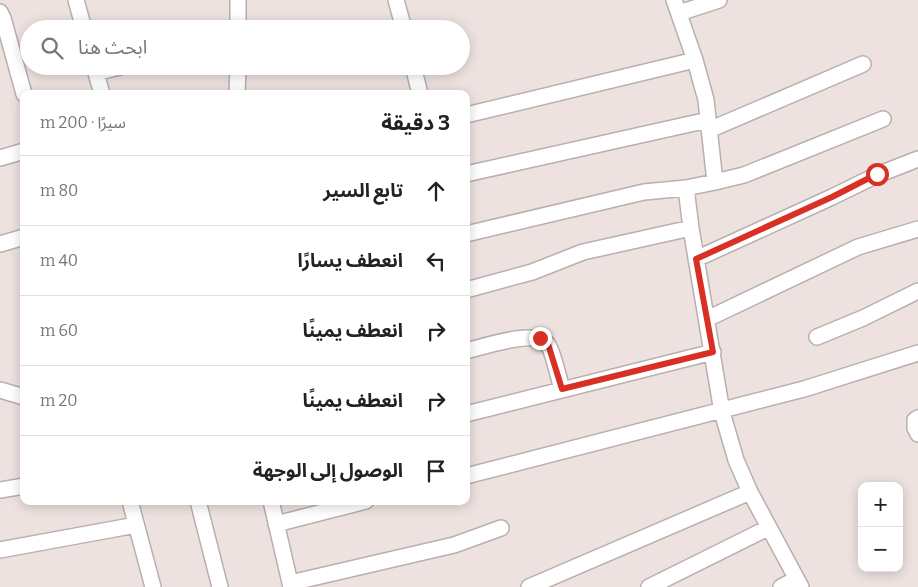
<!DOCTYPE html>
<html lang="ar">
<head>
<meta charset="utf-8">
<style>
	body { margin:0; font-family:Bitter,"Noto Sans Arabic",serif; background:#f2f2f2; color:#222; direction:rtl }
	.controls { position:absolute; right:15px; bottom:15px; display:grid; overflow:hidden; border-radius:10px; box-shadow:0 2px 12px #0003 }
	.controls button { width:45px; height:45px; display:grid; place-items:center; padding:0; border:0; border-bottom:1px solid #e0e0e0; background:#fff; color:#222; font:25px sans-serif }
	.stop { position:absolute; width:15px; height:15px; margin:-11px; border:4px solid #d93025; border-radius:50%; background:#fff }
	.stop.end { background:#d93025; border-color:#fff; box-shadow:0 1px 5px #0008 }
	.list { margin:0; padding:0; list-style:none }
	h2 { display:flex; justify-content:space-between; align-items:center; height:65px; margin:0; padding:0 20px; font-size:21px }
	h2 small { font-size:16px; font-weight:400; color:#767676 }
	.list li { display:grid; grid-template-columns:32px 1fr auto; gap:15px; align-items:center; box-sizing:border-box; height:70px; padding:0 20px; border-top:1px solid #e0e0e0 }
	.list b { display:block; font-size:19px; white-space:nowrap }
	.list em { font-size:16px; font-style:normal; color:#767676 }
	.icon { flex:none; width:28px; height:28px; fill:none; stroke:currentColor; stroke-width:2; stroke-linecap:round; stroke-linejoin:round }
	.map { position:relative; flex:none; width:918px; height:587px; overflow:hidden; direction:ltr }
	.search { position:absolute; background:#fff; box-shadow:0 2px 12px #0003; left:20px; top:20px; width:450px; height:55px; display:flex; align-items:center; gap:12px; box-sizing:border-box; padding:0 18px; border-radius:28px; color:#767676; font-size:19px }
	.panel { position:absolute; background:#fff; box-shadow:0 2px 12px #0003; left:20px; top:90px; width:450px; height:415px; border-radius:10px; direction:rtl }
	.map>svg:first-child { display:block }
	.lines { fill:none; stroke-linecap:round; stroke-linejoin:round }
	.minor-casing { stroke:#b9afad; stroke-width:18 }
	.minor { stroke:#fff; stroke-width:15 }
	.route { stroke:#d93025; stroke-width:6 }
</style>
</head>
<body>
<div class="map">
<svg width="918" height="587" viewBox="0 0 918 587">
	<rect width="100%" height="100%" fill="#ede2df"/>
	<g class="lines">
		<defs>
			<path id="minor" d="M76,0L84,29
				M238,0V29
				M396,0L404,29
				M674,0L695,60L706,100L715,182L686,188L691,228L722,412L736,460L750,492L801,587
				M0,12L3,18L24,94
				M679,13L719,0
				M94,66L102,94
				M413,66L420,94
				M96,73L123,66
				M237,94L238,66
				M466,115L695,60
				M709,130L863,64
				M0,158L24,151
				M466,174L708,120
				M715,182L744,175L883,119
				M466,234L644,192L686,188
				M0,244L24,237
				M696,259L832,197L877,175L918,159
				M466,290L532,272L583,252L691,228
				M707,319L858,247L918,229
				M817,337L863,318L918,291
				M466,351C482,347 538,328 548,345C553,351 559,380 562,389
				M0,390L24,397
				M466,414L713,352
				M918,418L915,420V428L918,434
				M466,476L804,389L918,353
				M0,490L24,486
				M130,501L153,587
				M198,501L220,587
				M271,501L291,587
				M276,524L366,501
				M0,550L136,525
				M290,583L454,545L501,528
				M529,587L750,492
				M649,587L768,528
				M781,587L796,579"/>
		</defs>
		<use href="#minor" class="minor-casing"/>
		<use href="#minor" class="minor"/>
	</g>
	<g class="lines">
		<path class="route" d="M540,338L548,344L562,389L713,352L696,259L832,197L877,174"/>
	</g>
</svg>
<div class="controls">
<button>+</button>
<button>−</button>
</div>
<div class="stop" style="left:877px;top:174px"></div>
<div class="stop end" style="left:540px;top:338px"></div>
<div class="search"><svg class="icon" aria-label="search" viewBox="0 0 24 24"><circle cx="10" cy="10" r="6"/><path d="M15 15l6 6"/></svg>ابحث هنا</div>
<section class="panel">
<h2>3 دقيقة<small>سيرًا · 200 m</small></h2>
<ul class="list">
<li><svg class="icon" aria-label="ahead" viewBox="0 0 24 24"><path d="M12 20V5M6 11l6-6 6 6"/></svg><div><b>تابع السير</b></div><em>80 m</em></li>
<li><svg class="icon" aria-label="left" viewBox="0 0 24 24"><path d="M17 20v-9H6M10 6l-5 5 5 5"/></svg><div><b>انعطف يسارًا</b></div><em>40 m</em></li>
<li><svg class="icon" aria-label="right" viewBox="0 0 24 24"><path d="M7 20v-9h11M14 6l5 5-5 5"/></svg><div><b>انعطف يمينًا</b></div><em>60 m</em></li>
<li><svg class="icon" aria-label="right" viewBox="0 0 24 24"><path d="M7 20v-9h11M14 6l5 5-5 5"/></svg><div><b>انعطف يمينًا</b></div><em>20 m</em></li>
<li><svg class="icon" aria-label="arrive" viewBox="0 0 24 24"><path d="M6 21V4h12l-3 4 3 4H6"/></svg><div><b>الوصول إلى الوجهة</b></div></li>
</ul>
</section>
</div>
</body>
</html>
